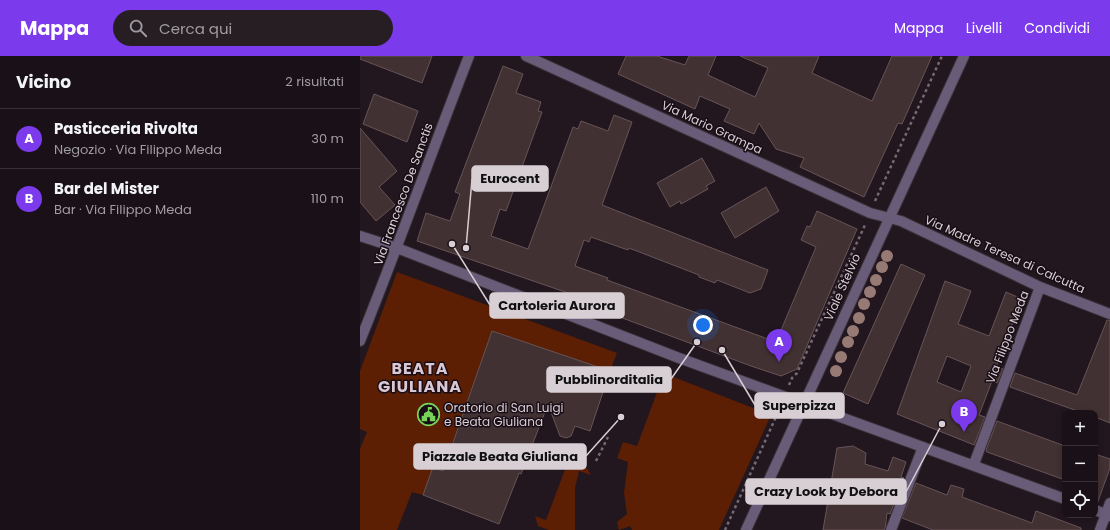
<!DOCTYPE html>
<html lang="it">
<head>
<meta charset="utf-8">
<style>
	body { margin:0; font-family:Poppins,sans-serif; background:#271e24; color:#f1f3f6 }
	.controls { position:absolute; right:12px; bottom:12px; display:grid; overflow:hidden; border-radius:8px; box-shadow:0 2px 6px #0003 }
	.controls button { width:36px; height:36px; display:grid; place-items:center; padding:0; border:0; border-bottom:1px solid #383036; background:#1a1017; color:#f1f3f6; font:20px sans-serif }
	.you { position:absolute; left:343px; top:269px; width:14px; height:14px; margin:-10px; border:3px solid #fff; border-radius:50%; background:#1a73e8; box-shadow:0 0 0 6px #1a73e833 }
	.badge { display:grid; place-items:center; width:26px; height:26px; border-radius:50%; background:#7c3aed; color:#fff; font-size:13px; font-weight:700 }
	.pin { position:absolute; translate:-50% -33px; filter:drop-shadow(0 1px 2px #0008) }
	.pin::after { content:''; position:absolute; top:21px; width:14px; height:12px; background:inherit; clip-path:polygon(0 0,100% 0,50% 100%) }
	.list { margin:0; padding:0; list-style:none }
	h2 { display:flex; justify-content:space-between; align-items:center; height:52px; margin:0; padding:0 16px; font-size:17px }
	h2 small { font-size:13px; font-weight:400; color:#9f9da1 }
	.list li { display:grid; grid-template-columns:26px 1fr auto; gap:12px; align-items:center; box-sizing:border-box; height:60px; padding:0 16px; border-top:1px solid #383036 }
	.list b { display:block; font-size:15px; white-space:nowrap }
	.list p { margin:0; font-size:13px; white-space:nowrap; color:#9f9da1 }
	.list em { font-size:13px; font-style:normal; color:#9f9da1 }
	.icon { flex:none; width:22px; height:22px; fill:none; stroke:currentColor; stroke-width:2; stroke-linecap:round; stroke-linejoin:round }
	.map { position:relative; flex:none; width:750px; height:474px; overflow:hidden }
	header { display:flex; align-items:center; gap:24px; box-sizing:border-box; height:56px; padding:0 20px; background:#7c3aed; color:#fff }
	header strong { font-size:19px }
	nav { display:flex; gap:22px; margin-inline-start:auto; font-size:14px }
	.search { width:280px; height:36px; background:#271e24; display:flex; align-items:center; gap:10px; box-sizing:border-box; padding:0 14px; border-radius:22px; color:#9f9da1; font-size:15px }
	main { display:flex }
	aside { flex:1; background:#1a1017 }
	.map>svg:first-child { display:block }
	.green { fill:#5c1f03 }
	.building { fill:#423133; stroke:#675457; fill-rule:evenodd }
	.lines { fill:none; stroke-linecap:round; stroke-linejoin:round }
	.minor-casing { stroke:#3b3038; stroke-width:12 }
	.path { stroke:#756a72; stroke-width:2.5; stroke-dasharray:3 3; stroke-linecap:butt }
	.minor { stroke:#695c79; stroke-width:10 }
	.tree { fill:#987a75 }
	.labels { text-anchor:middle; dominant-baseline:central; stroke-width:3; stroke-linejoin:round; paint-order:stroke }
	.street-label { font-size:12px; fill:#d8cfd5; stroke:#190d16 }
	.poi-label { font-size:12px; fill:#d8cfd5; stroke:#190d16; text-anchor:start }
	.district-label { font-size:16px; font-weight:bold; letter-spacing:1px; fill:#d9c7d3; stroke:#190d16 }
	.leader { fill:none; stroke:#d8cfd5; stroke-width:1.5 }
	.callout-dot { fill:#d8cfd5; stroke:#190d16; stroke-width:1.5 }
	.callout { fill:#d8cfd5; stroke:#d8cfd5; stroke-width:1.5 }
	.callout-label { font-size:13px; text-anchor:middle; font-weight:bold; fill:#111 }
</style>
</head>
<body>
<header>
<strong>Mappa</strong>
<div class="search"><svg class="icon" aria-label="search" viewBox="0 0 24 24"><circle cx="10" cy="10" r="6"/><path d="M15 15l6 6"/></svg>Cerca qui</div>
<nav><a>Mappa</a><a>Livelli</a><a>Condividi</a></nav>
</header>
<main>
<aside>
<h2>Vicino<small>2 risultati</small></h2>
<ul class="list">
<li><span class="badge">A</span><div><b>Pasticceria Rivolta</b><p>Negozio · Via Filippo Meda</p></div><em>30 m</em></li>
<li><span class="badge">B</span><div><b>Bar del Mister</b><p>Bar · Via Filippo Meda</p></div><em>110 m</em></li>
</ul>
</aside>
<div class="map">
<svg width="750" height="474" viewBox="0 0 750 474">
	<rect width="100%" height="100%" fill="#22161f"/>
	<path class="green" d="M37,216L257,297L250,315L132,275L86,404L77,401L63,439L52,436L37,474H0V393L7,376L0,373V315Z
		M293,313L411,359L359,474H272L270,470L259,474L257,466L267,458L264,437L268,406L257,402L263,386L277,390L299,331L288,327Z
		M204,402L227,412L231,419L219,415L215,432V474H189L178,470L175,460L186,464L206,411L198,406Z"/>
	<path class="building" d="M0,0H72L62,27L0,3Z
		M266,0H297L325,9L329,0H356L348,19L395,41L408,12L380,0H459L452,17L512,45L532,0H572L542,68L538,67L504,141L440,111L444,102L416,93L399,67L394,78L364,65L370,53L340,40L335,53L258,18Z
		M143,10L163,18L156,37L181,46L178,55L182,56L146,155L140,153L131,180L168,193L213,71L218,73L221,65L248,75L254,59L272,66L242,149L408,214L401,233L390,237L357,224L355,227L339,221V219L269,192L268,194L231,181L229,186L224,184L215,210L248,222L247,224L416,286L456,191L441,184L447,170L450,171L457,155L497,173L437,313L421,320L391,310L249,257L250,253L211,238L57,185L66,157L90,165L100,138L95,136Z
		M14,38L58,55L47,86L3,68Z
		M0,72L37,115L19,131L35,149L16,165L0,146Z
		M342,102L355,125L346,130L348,133L321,148L320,145L310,151L297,127Z
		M406,131L419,155L375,182L361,157Z
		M541,208L565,219L508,348L483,337Z
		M585,225L611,235L598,268L629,280L646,236L662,243L636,311L643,313L637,327L632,325L619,359L625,361L614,389L537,358ZM587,300L611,310L601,336L577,326Z
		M747,264H750V367L735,361V357H723L650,331L655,317L717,339Z
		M132,275L250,315L230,375L215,370L211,380L206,382L200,380L188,348L161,418L159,417L139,468L63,439L73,411L83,415Z
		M637,365L705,390V424L627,396L626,394Z
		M493,390L506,397L505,408L528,415L533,401L546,406L541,421L544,422L530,458L527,457L525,474H463L477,392Z
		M735,398L750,403V412L737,448H735Z
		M556,427L587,439L591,429L604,433L602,441L672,467L676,455L721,472V474H573L542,462Z"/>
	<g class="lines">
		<defs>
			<path id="minor" d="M166,0L510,157L541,165L680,231L750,258
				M0,180L37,192L319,302L705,443
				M0,285C38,191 72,95 109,0
				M614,408L680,231
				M735,454L750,460
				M386,474L604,0
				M531,474L563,391
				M740,474L750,447"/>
		</defs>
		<use href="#minor" class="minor-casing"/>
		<path class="path" d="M515,145L582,0
			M429,329L432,322L437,317L505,169
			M236,405L248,381
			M365,474L420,352"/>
		<use href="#minor" class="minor"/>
	</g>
	<g class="tree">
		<circle cx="527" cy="200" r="6"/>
		<circle cx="522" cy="211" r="6"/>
		<circle cx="516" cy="224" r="6"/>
		<circle cx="510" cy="236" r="6"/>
		<circle cx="504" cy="248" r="6"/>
		<circle cx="499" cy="262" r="6"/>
		<circle cx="493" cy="275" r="6"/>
		<circle cx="488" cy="286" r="6"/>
		<circle cx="481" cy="301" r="6"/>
		<circle cx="476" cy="315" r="6"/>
	</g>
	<defs>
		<symbol id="civic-ring" viewBox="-11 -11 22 22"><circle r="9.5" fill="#190d16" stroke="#77d259" stroke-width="1.5"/><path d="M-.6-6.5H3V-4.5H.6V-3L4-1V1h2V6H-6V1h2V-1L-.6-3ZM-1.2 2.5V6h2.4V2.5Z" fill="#77d259"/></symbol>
	</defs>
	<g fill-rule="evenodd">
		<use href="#civic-ring" x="56" y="346" width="25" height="25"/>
	</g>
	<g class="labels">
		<g class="street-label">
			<text transform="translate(352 71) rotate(25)">Via Mario Grampa</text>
			<text transform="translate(43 138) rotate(-70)">Via Francesco De Sanctis</text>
			<text transform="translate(645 198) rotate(24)">Via Madre Teresa di Calcutta</text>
			<text transform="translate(482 231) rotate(-66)">Viale Stelvio</text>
			<text transform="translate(647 281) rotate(-69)">Via Filippo Meda</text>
		</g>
		<g class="poi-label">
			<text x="84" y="351">Oratorio di San Luigi<tspan x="84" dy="14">e Beata Giuliana</tspan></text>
		</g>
		<g class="district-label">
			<text x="60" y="312">BEATA<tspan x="60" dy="18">GIULIANA</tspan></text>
		</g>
	</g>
	<path class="leader" d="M106 192L112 123M92 188L130 249M337 286L311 323M362 294L395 349M261 361L226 400M582 368L546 436"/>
	<g class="callout-dot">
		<circle cx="106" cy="192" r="4"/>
		<circle cx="92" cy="188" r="4"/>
		<circle cx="337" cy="286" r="4"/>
		<circle cx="362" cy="294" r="4"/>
		<circle cx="261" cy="361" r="4"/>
		<circle cx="582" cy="368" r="4"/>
	</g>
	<g class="callout">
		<rect x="112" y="110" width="76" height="25" rx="4"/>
		<rect x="130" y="237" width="134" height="25" rx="4"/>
		<rect x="187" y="311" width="124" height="25" rx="4"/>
		<rect x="395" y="337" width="89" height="25" rx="4"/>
		<rect x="54" y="388" width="172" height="25" rx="4"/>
		<rect x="386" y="423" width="160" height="25" rx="4"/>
	</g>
	<g class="callout-label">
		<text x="150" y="127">Eurocent</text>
		<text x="197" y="254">Cartoleria Aurora</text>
		<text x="249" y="328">Pubblinorditalia</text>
		<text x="439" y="354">Superpizza</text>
		<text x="140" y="405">Piazzale Beata Giuliana</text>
		<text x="466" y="440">Crazy Look by Debora</text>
	</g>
</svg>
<div class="controls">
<button>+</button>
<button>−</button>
<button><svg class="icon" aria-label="locate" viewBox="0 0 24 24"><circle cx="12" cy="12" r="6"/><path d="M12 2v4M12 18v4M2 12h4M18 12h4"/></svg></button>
</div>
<div class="you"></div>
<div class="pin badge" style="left:419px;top:306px">A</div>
<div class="pin badge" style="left:604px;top:376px">B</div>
</div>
</main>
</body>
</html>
